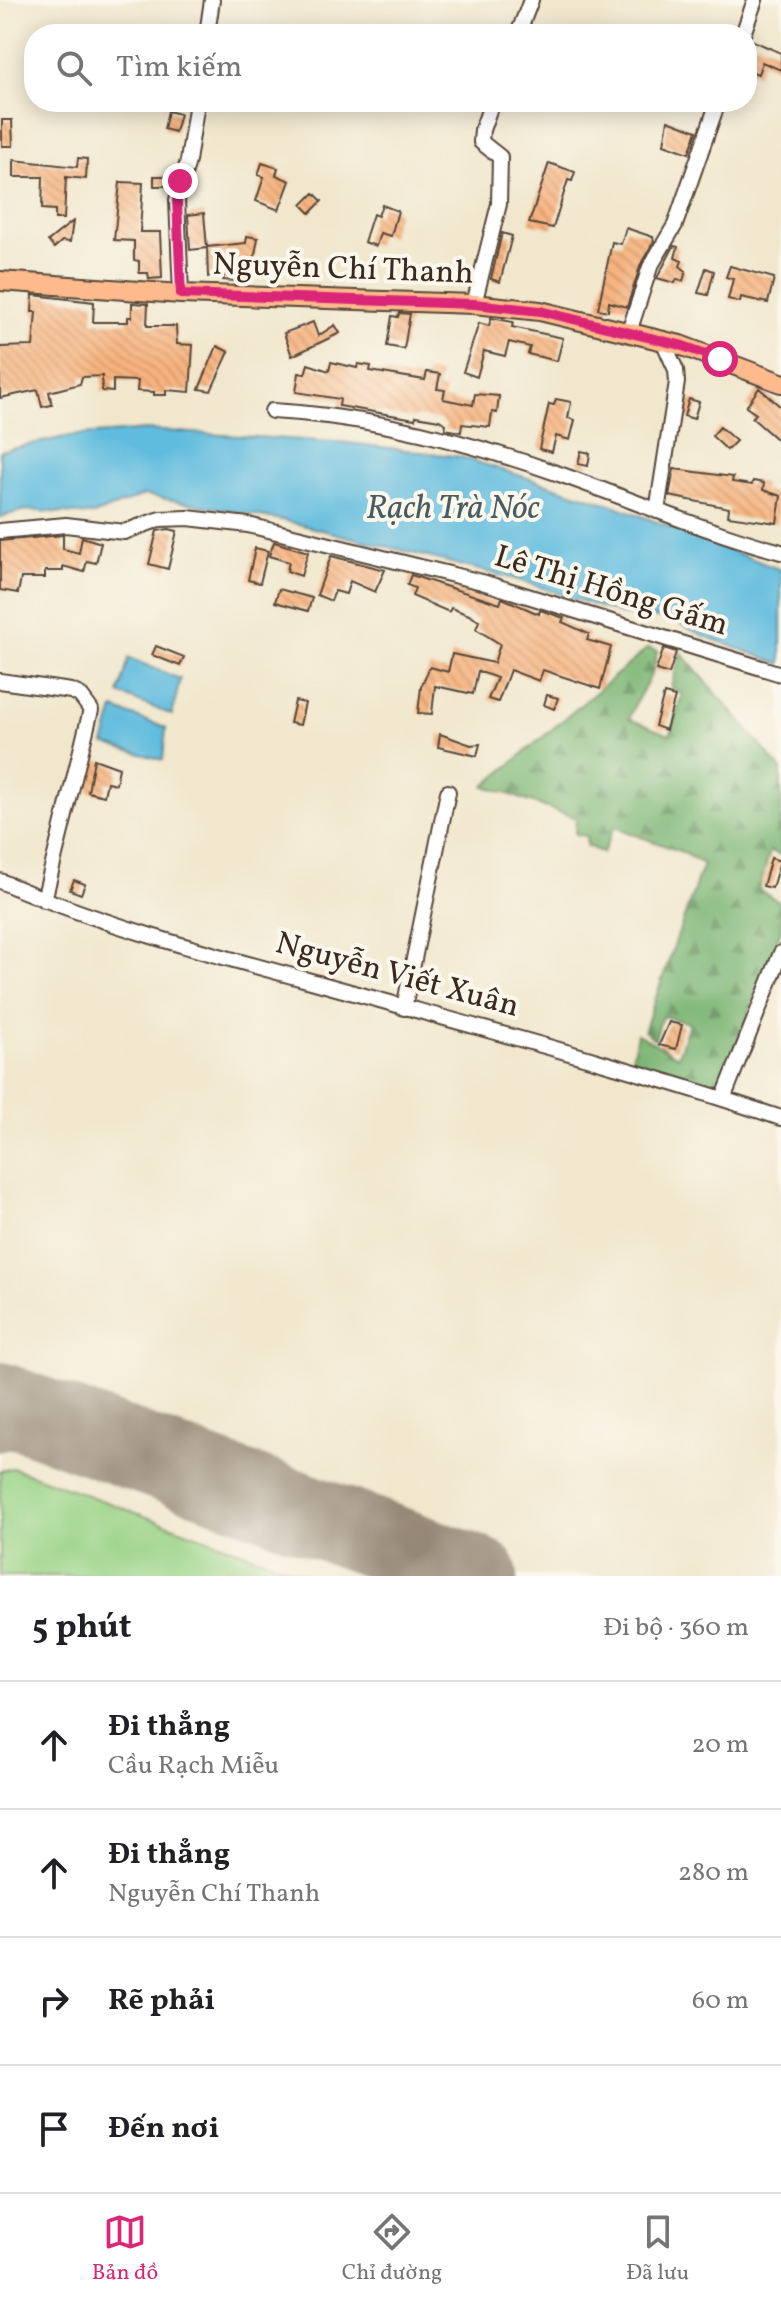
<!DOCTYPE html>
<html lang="vi">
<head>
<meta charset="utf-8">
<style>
	body { margin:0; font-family:Vollkorn,serif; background:#f2f2f2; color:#202124 }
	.stop { position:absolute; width:24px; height:24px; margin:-18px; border:6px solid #db2777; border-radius:50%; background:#fff }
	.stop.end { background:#db2777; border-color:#fff; box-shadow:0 2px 8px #0008 }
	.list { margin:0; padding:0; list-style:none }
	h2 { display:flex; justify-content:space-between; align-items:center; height:104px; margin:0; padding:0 32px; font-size:34px }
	h2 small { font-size:26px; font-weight:400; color:#757577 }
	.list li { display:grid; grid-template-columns:52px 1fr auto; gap:24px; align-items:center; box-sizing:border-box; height:128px; padding:0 32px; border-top:2px solid #e0e0e0 }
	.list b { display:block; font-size:30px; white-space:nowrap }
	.list p { margin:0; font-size:26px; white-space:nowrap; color:#757577 }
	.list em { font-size:26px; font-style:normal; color:#757577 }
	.icon { flex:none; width:44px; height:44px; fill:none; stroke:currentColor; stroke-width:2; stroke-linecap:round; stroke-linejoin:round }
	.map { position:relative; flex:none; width:781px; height:1576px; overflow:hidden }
	.search { position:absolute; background:#fff; box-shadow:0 4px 20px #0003; left:24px; right:24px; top:24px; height:88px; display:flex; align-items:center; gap:20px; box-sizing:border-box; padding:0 28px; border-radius:32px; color:#757577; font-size:30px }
	.sheet { height:616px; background:#fff }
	nav { display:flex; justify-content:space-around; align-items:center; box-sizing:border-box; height:112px; border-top:2px solid #e0e0e0; background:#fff; font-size:22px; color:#757577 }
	nav a { display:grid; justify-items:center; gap:4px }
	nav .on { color:#db2777 }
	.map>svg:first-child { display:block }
	.green { fill:#99d386; stroke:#6a7e52; stroke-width:2 }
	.forest { fill:url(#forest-firs); stroke:#5a7048; stroke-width:2 }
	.water { fill:#61bcde; stroke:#4e737e; stroke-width:2 }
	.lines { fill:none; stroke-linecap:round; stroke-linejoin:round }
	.taxiway { stroke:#968876; stroke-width:32 }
	.runway { stroke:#968876; stroke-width:80 }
	.building { fill:url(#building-back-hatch) }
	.minor-casing { stroke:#564638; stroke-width:18 }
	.major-casing { stroke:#564638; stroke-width:22 }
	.minor { stroke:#fff; stroke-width:14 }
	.major { stroke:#fcba8d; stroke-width:18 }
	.route { stroke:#db2777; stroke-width:10 }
	.labels { text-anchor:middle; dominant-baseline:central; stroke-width:8; stroke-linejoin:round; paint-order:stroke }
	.street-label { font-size:32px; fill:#3b2a1e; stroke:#fbf7ec }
	.water-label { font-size:34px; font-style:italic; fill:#485d61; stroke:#fbf7ec }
</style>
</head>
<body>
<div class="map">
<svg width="781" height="1576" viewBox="0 0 781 1576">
	<defs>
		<pattern id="forest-firs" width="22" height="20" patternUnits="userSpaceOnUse" patternTransform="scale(2)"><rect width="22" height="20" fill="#7ab573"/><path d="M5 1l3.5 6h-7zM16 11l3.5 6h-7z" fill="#65935e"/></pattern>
		<pattern id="building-back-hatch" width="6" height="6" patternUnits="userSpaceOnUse" patternTransform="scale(2)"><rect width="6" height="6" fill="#f6b37f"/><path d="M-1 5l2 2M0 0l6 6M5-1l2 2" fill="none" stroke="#d49a6d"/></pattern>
	</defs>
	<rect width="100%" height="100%" fill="#fbf7ec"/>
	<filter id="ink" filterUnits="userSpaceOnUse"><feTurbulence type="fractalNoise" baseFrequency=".0125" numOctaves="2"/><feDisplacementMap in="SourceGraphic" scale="16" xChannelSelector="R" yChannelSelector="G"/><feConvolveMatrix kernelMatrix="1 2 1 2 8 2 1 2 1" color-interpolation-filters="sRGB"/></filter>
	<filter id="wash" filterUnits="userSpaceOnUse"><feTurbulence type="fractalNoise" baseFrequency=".006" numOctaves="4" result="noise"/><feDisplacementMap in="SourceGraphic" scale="32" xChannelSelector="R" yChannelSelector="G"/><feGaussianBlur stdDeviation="1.8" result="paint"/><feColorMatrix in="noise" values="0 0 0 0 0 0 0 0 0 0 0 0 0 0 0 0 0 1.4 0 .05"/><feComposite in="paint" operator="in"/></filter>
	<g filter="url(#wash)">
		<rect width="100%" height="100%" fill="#f1e7cd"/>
		<path class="green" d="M13,1468L309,1576H0V1471Z"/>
		<path class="forest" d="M648,648L657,651C654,682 638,690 629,719L670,735L682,694L671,688L681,652L781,769V855L770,851L759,890L781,903V930L719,1088L632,1059L637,1034L678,1056L689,1023L662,1016L655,1039L644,1031L703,864L682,852L614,827L603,853L587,846L586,836L575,834L576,818L485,786Z"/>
		<path class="water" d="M146,430L349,443L461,457L613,505L781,570V664L704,636L669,619L620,614L519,580L282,520L144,495L93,515L25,510L0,517V451L70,436Z
			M129,658L180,679L172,715L119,694Z
			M114,709L166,728L163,760L104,744Z"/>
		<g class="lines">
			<path class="taxiway" d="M0,1435C33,1428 65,1432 98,1438"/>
			<path class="runway" d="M0,1402L478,1576"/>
		</g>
		<g id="blocks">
			<path class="building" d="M751,40L781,53V70L762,62L758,74L747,70Z
				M168,111L180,114L175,132L164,129Z
				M2,120H12L13,146H2Z
				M668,120L697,131L689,153L664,144Z
				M78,158L87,159L86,179L66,177L64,219H55V210L42,209L43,177H14V160L77,167Z
				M262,163L278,168L276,175L290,181L279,210L256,201L264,177L258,175Z
				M549,163L575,172L572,181L568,180L553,228L529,223Z
				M169,170H175L171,186H154V176H169Z
				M120,182L143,183L140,232H160L162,278L149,279L148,273H139V261L134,260V241L114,240Z
				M314,193L322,201L310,213L302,205Z
				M382,205L398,211L391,236L380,233L376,246L364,242L373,214L378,216Z
				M204,213L207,248L190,250L188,215Z
				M73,221L70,242L62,241L54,248L48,241Z
				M626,228L653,237L654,241L641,264L627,307L609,302L608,311L598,309L612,242L621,244Z
				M502,233L512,236L500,282L491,279Z
				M247,236L258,238L251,276L235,273V281L223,280L224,276L208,277L207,247L246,243Z
				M674,246L678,247L675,258L682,261L680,266L686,271L683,281L677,279L675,283L657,278Z
				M730,266L774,278L768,303L741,297L740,302L728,299L733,279L726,277Z
				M706,268L714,271L708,295L698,293Z
				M33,295L94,302L93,322H128V317H132V303L148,304L147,326H176L177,344L193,345L190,392L166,390V395H154V392L137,391L138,381L113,380V392L102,391V376L82,377L80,384L49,392L52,405L42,407L38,390L0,398V347L33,346L36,312H32Z
				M399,313L410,314L404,349L387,346L392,316L398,317Z
				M491,318L513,322L512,327L563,338L557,361L528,354L530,347L509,342L505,356L484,351L477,377L463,372L479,323L489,326Z
				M313,322L318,336L335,325L340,333L292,356L284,333Z
				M217,346L229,352L211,391L199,389Z
				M331,362L357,368L358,364L371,366L370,371L425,380L427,372L440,374L437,389L445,390L443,399L473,405L475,394L499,396L497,413L492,412L490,427L462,424L461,432L445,429L446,424L439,420L416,416L415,419L339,406L340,399L296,392L299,373L305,374L308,364L329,371Z
				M759,388L781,407V443L752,418L756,414L746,407Z
				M556,399L571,402L568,418L575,420L570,440L556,436L552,452L539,449L549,404L554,405Z
				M689,399L699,402L694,419L684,416Z
				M720,427L736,441L727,450L712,436Z
				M581,451L590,453L588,466L578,464Z
				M674,469L733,477L732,482L752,485L753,481L764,483L763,490L781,496L777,523L728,516L729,508L669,496Z
				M169,529L177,531L168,569L149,564L157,531Z
				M63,535V549L79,553L82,537L101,543L96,563L87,561L84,572L63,566V571H45V578H21L18,593L0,590V541Z
				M274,542L308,552L301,576L287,571L289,562L269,556Z
				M255,548L268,551L260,583L248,580Z
				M331,556L385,570L375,592L350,581L346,594L335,591L331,601L317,595Z
				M411,575L500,604L502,598L539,614L540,610L564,618L562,622L589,634L587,640L611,647L600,689L543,670L539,681L510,670L498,702L488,699L497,678L478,671L473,694L435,686L432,714L418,713L421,687L430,667L448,672L452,654L494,663L500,644L476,629L479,621L469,615L451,608L449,612L412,596L415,588L407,585Z
				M279,589L312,598L308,611L275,602Z
				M156,646L184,657L180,666L152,655Z
				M664,648L676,652L669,674L656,670Z
				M664,694L675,697L666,730L655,726Z
				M547,695L558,698L554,709L544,705Z
				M295,701L305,703L300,725L290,723Z
				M440,734L471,745L480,744L477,756L438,747Z
				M94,759L119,768L116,784L107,782L104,796L88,792Z
				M771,858L780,861L772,888L763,886Z
				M74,880L85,884L81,894L70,890Z
				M669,1022L682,1025L676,1049L659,1045Z"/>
		</g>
	</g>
	<g filter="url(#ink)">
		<use href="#blocks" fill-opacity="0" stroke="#564638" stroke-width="2"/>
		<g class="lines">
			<defs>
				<path id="minor" d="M207,34L212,0
					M518,34L531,0
					M743,34L755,0
					M181,294L177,200L188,161L197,102
					M474,304L499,204L500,157L481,142L482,130L492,102
					M629,332L650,267L675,225L718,102
					M272,411C370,416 469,442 562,475C635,501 707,532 781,552
					M657,511L677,382L676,370L663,341
					M0,531L66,525L124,532L160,519L188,518L248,525L482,582L781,674
					M0,681L71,691L80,695L91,710L44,900
					M0,881C99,924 206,953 311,981C468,1025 626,1066 781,1118
					M404,1008L448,792
					M723,1099L781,953"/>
				<path id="major" d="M0,281L181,294L474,304L540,311L680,345L781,383"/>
			</defs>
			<use href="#minor" class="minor-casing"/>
			<use href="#major" class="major-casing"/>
			<use href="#minor" class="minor"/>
			<use href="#major" class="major"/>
		</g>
	</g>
	<g class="lines" filter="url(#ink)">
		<path class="route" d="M180,181L177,200L181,294L474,304L540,311L680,345L720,359"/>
	</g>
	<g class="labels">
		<g class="street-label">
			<text transform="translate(343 270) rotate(2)">Nguyễn Chí Thanh</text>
			<text transform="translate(611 592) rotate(17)">Lê Thị Hồng Gấm</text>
			<text transform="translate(397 976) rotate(15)">Nguyễn Viết Xuân</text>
		</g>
		<g class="water-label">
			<text x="453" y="509">Rạch Trà Nóc</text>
		</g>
	</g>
</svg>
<div class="stop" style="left:720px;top:359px"></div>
<div class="stop end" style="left:180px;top:181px"></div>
<div class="search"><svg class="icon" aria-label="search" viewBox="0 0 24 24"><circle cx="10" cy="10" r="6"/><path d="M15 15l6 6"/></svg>Tìm kiếm</div>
</div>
<section class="sheet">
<h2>5 phút<small>Đi bộ · 360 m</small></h2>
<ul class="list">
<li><svg class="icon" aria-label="ahead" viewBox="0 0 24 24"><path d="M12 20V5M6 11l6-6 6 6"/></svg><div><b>Đi thẳng</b><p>Cầu Rạch Miễu</p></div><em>20 m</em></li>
<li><svg class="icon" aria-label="ahead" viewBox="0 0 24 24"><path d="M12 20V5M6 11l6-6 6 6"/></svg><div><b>Đi thẳng</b><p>Nguyễn Chí Thanh</p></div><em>280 m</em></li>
<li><svg class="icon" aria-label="right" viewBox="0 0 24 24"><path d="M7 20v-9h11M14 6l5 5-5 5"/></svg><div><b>Rẽ phải</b></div><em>60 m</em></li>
<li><svg class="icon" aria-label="arrive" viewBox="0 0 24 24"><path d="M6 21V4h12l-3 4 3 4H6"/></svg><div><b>Đến nơi</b></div></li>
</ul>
</section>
<nav>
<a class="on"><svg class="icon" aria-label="map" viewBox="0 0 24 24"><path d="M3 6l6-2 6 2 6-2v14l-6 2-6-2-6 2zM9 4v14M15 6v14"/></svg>Bản đồ</a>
<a><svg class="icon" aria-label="directions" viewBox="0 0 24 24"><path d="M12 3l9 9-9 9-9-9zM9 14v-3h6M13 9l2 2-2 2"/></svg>Chỉ đường</a>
<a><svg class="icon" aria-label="saved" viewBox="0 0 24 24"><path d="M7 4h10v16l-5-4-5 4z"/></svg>Đã lưu</a>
</nav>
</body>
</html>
